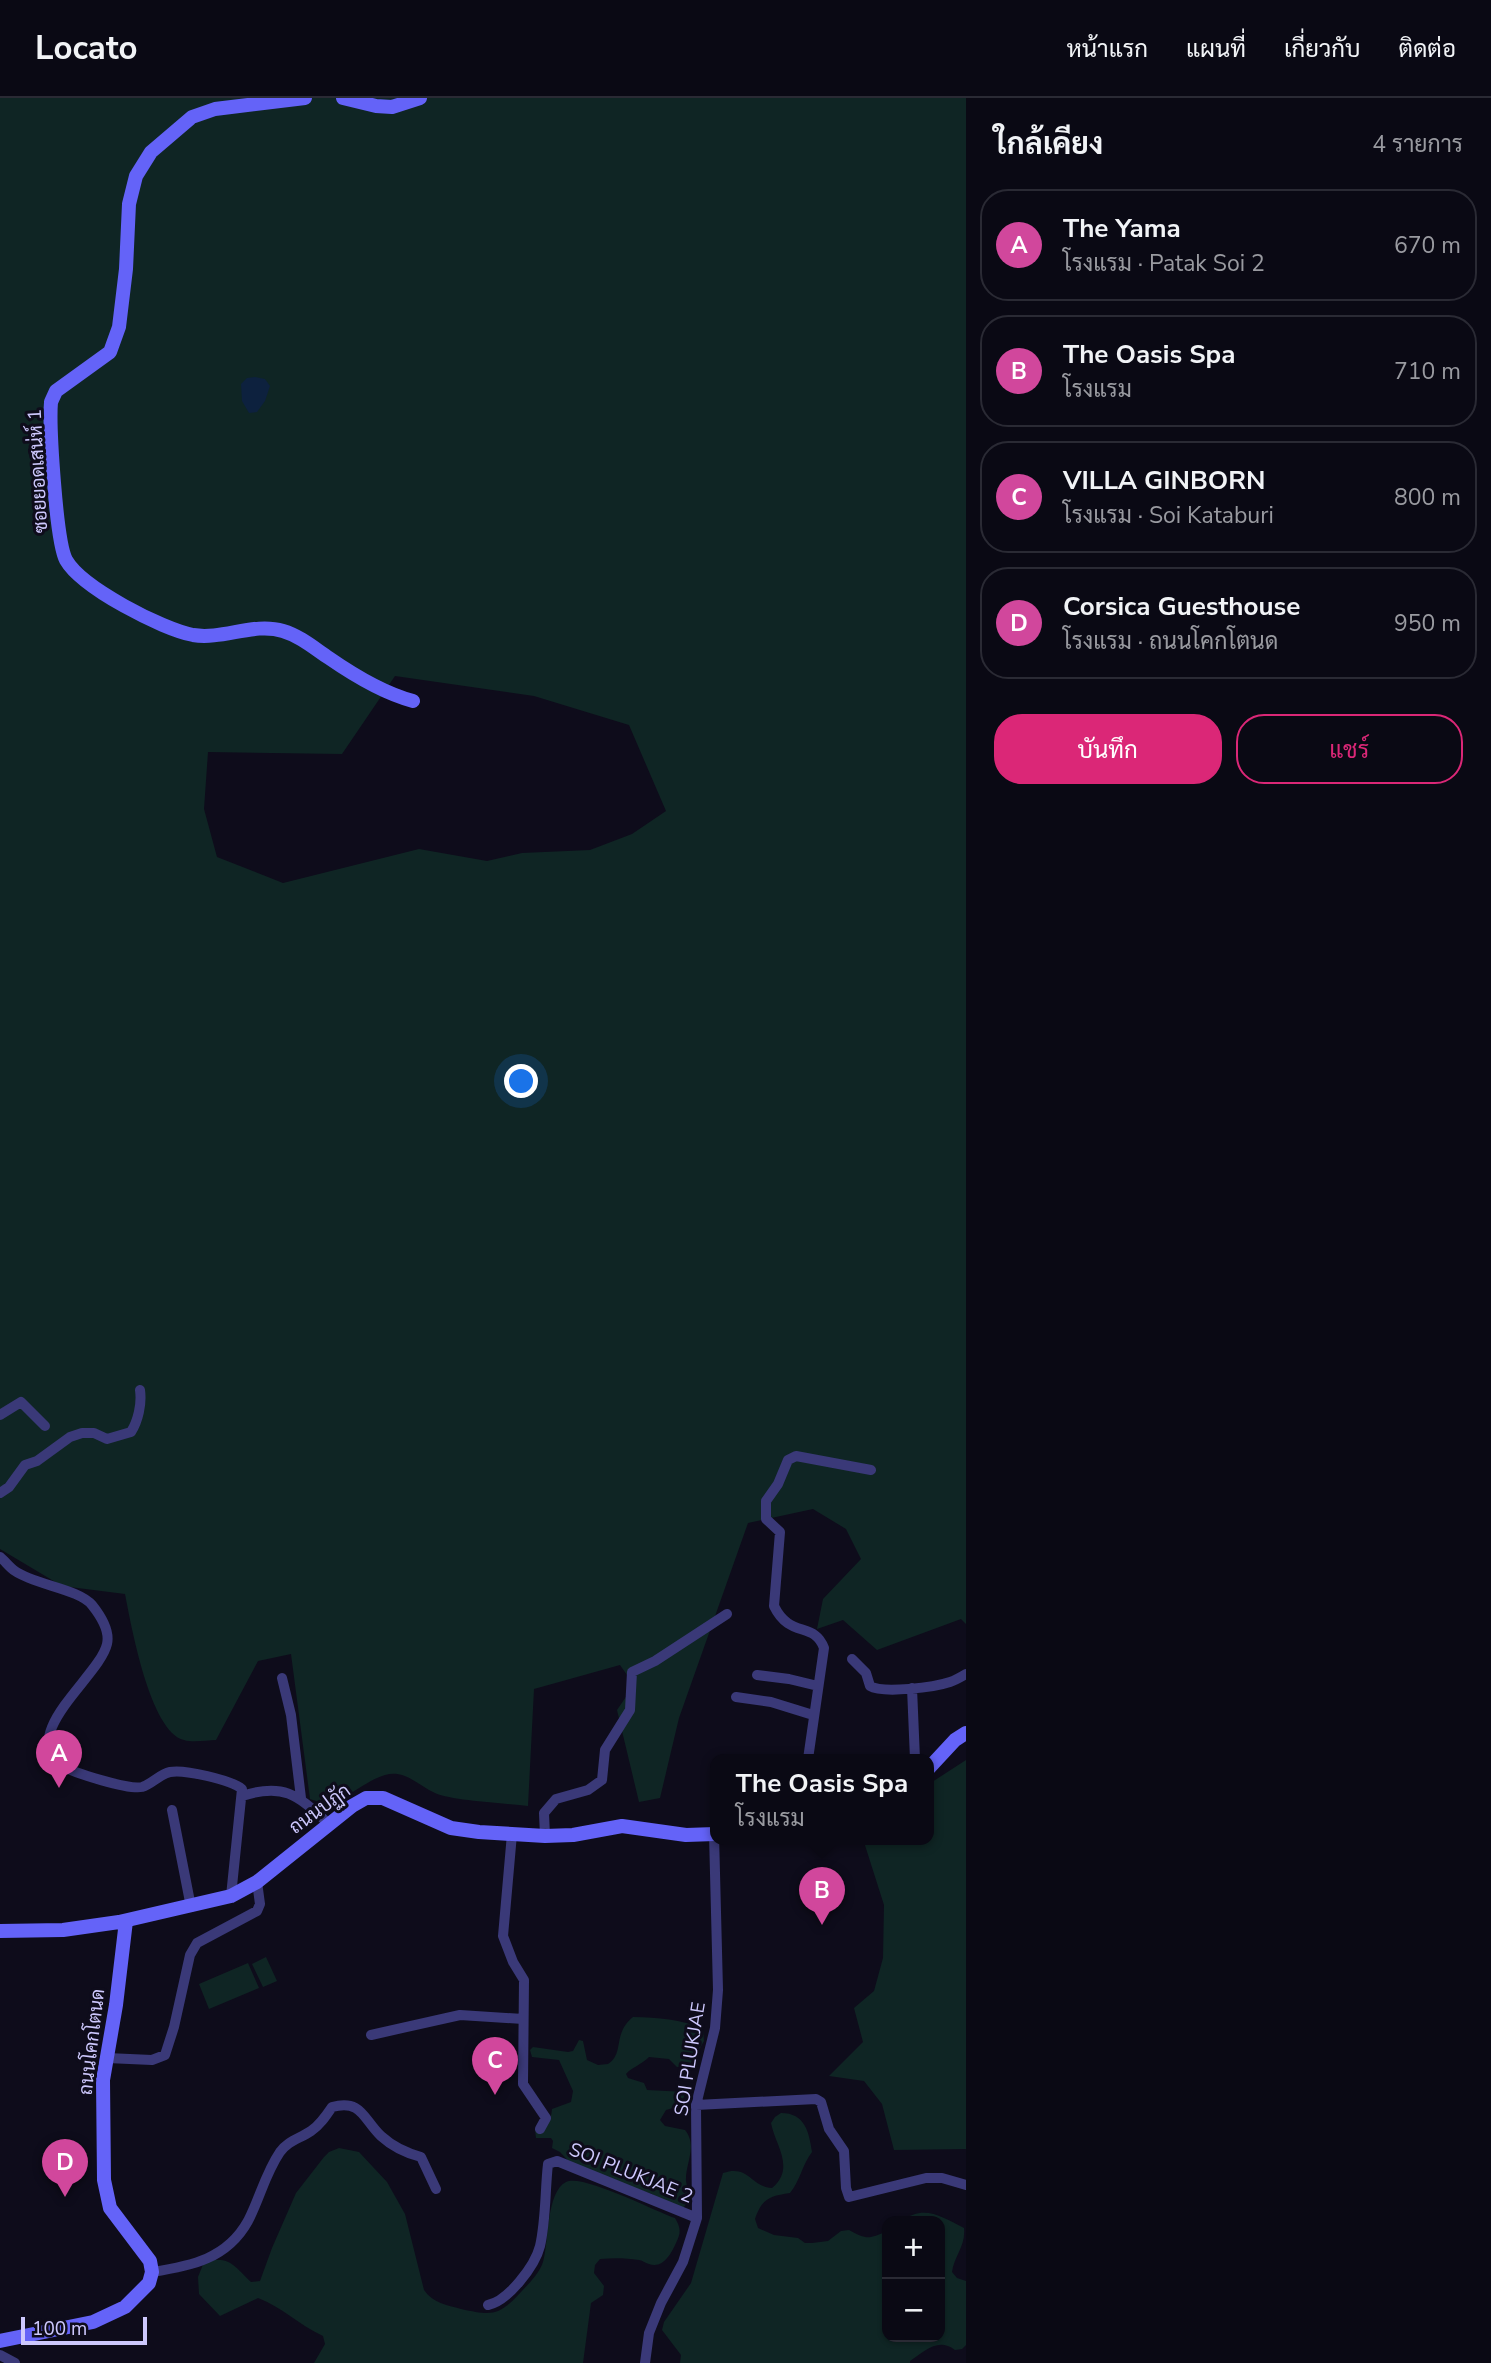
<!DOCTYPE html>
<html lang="th">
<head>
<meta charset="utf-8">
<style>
	body { margin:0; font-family:"Nunito Sans",Sarabun,sans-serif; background:#181722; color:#f1f3f6 }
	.controls { position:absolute; right:21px; bottom:21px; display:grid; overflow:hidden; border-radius:14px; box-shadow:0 2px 5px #0004 }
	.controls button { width:63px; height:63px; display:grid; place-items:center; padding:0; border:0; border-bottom:2px solid #2a2a34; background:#0a0914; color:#f1f3f6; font:35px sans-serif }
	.scale { position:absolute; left:21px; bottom:18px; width:126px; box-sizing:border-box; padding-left:7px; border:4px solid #cdc8fd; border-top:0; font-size:19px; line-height:24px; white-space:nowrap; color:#cdc8fd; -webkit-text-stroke:5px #0e0c1b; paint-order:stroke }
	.you { position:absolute; left:522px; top:984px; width:24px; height:24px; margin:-18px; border:5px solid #fff; border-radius:50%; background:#1a73e8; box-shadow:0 0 0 10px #1a73e833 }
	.badge { display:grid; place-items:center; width:46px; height:46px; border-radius:50%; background:#db2777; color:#fff; font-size:23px; font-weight:700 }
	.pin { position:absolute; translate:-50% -58px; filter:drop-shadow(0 2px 4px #0008) }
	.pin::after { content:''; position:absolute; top:37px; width:24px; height:21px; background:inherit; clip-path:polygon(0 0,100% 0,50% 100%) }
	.popup { position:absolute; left:710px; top:1656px; width:224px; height:91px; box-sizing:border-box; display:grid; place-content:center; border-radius:14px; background:#0a0914; filter:drop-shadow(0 2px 5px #0005); font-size:23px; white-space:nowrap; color:#999aa0 }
	.popup b { font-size:26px; color:#f1f3f6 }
	.popup::after { content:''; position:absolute; left:50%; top:100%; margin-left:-14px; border:14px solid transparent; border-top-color:#0a0914 }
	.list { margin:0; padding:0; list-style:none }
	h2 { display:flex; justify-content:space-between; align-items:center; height:91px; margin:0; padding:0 28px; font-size:30px }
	h2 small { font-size:23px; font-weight:400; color:#999aa0 }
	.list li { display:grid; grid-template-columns:46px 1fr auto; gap:21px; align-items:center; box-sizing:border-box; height:112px; margin:0 14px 14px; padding:0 14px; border:2px solid #2a2a34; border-radius:28px }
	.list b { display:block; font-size:26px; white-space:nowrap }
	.list p { margin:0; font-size:23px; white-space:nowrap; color:#999aa0 }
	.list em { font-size:23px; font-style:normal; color:#999aa0 }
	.actions { display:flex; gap:14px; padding:21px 28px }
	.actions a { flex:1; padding:16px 0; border:2px solid #db2777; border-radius:28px; text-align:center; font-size:24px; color:#db2777 }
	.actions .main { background:#db2777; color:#fff }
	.map { position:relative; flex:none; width:966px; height:2265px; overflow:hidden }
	header { display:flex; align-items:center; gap:42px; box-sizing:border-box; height:98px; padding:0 35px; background:#0a0914; border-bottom:2px solid #2a2a34 }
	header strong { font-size:33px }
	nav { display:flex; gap:38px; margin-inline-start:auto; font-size:24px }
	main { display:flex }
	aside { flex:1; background:#0a0914 }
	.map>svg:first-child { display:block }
	.green { fill:#0f2524; fill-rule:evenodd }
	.water { fill:#0d213e }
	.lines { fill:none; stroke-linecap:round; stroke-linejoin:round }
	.street { stroke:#3a3978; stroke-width:10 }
	.secondary { stroke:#6463f8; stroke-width:14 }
	.labels { text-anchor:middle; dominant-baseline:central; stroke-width:6; stroke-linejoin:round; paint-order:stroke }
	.street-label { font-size:19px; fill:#cdc8fd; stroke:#0e0c1b }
</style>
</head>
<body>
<header>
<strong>Locato</strong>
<nav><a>หน้าแรก</a><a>แผนที่</a><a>เกี่ยวกับ</a><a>ติดต่อ</a></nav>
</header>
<main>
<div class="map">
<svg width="966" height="2265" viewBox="0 0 966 2265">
	<rect width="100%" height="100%" fill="#0e0c1b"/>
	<path class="green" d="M0,0H966V1526L961,1521L877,1552L843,1522L817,1531L823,1501L861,1461L846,1431L813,1411L748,1425L679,1620L660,1700L639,1704L617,1612L634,1587L620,1567L534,1591L528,1708C505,1705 453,1703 435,1695C419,1688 405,1671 385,1677C360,1684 339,1713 310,1701L291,1556L258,1563L216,1642C207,1642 193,1645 184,1642C150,1634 131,1527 125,1496L62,1488L0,1451ZM395,578L534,598L629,627L666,713L632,736L590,752L522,755L487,763L419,751L283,785L217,759L204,711L208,654L342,656Z
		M966,1662V2051L894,2052L882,2006L864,1983L829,1978L863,1944L854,1910L874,1893L883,1860L884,1807L863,1741H929V1686Z
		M266,1859L277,1883L263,1889L252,1866Z
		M248,1865L259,1890L209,1911L199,1886Z
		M633,1919C658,1920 681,1920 703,1932L704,1943L690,1968L677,1969L669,1961L649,1959C641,1967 632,1969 626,1976L628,1980L644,1985L647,1992L686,1994L680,2008L666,2012L660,2022L665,2028L685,2032C698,2048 685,2066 686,2083C687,2090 690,2094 689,2101C688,2106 686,2106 683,2110L663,2104L652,2096L574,2069L560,2054L552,2050L553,2043L551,2040H536L535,2032C547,2029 551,2023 552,2011L571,2004L573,1993L559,1962L532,1959L530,1952L533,1949L568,1954L573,1953L579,1942L583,1943L587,1962L598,1967L608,1966C625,1955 612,1936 633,1919Z
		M781,2015C805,2015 809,2034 812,2054C802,2067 800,2083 790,2095C769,2098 762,2101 755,2121L758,2130L774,2137L798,2140L805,2145H812L828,2143L841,2133L849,2132C867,2142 869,2141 887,2133V2239H940V2123H902C924,2106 942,2119 964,2130C966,2148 954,2158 952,2174L957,2180L966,2183V2247L962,2251L955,2252C938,2239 925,2253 910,2263V2265H680L681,2257L662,2232L664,2224L691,2185L723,2075C749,2066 751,2089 772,2090C796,2070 775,2047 771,2025L775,2019Z
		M339,2050L359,2054L387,2084L405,2116L424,2192C433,2205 447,2207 461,2211C493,2218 499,2218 521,2194C530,2184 539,2176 543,2164C549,2144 546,2094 566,2084C581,2075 655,2113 675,2120C681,2130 681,2135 676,2145C671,2156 663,2171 649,2166C645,2165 642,2162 639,2162C626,2160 613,2160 600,2161L595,2167L594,2175L604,2188L603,2197L591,2205L583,2265H314L325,2246L323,2238C299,2227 282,2209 258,2200L220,2218L199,2196L198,2179L204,2164C230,2158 232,2166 251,2184L260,2183L272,2150L296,2095L324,2059L329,2054Z"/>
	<path class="water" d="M255,279L265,281L270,288L265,303L257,314L249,315L242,303L241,286L247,280Z"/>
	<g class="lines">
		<path class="street" d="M0,1317L21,1304L45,1328
			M0,1395L9,1389L25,1367L37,1363L70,1339L82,1335H94L107,1341L131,1334C138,1323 142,1306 140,1292
			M0,1459C5,1463 10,1470 15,1473C35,1487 79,1491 92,1507C100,1517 110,1533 107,1546C100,1578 18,1635 61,1667C73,1675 129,1692 142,1689C152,1686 160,1676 170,1674C184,1671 231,1682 242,1691L231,1798
			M852,1561L866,1575L870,1588C883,1596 935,1589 950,1584C956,1582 961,1579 966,1576
			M757,1577L789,1581L818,1588
			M282,1580L291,1617L301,1700
			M912,1590L915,1661
			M736,1599L771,1604L813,1617
			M808,1661L824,1550C814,1523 790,1541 774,1508L780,1434L766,1421V1403L778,1386L788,1362L796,1358L871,1372
			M242,1698C285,1684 298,1698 329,1726
			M172,1712L191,1809
			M512,1736L503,1838L513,1864L524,1882L523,1986L546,2020L540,2031
			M545,1738L544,1715L556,1701L588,1692L602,1682L605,1652L630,1612L632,1574L655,1563L727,1516
			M371,1937L460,1917L523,1921
			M107,1960L152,1962L165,1957L174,1929L190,1857L197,1845L257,1813L260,1806L257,1784
			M696,2007L816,2001L821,2004L829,2031L844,2053L846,2090L849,2099L926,2080H942L966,2087
			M152,2174C191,2168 227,2161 248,2123C260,2100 265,2076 280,2054C289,2042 299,2041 311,2033C320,2027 326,2018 332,2009C362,2001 363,2021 381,2038C393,2049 406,2055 421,2059L436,2091
			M488,2207C508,2203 535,2168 540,2148C546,2122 545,2092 548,2066L557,2063L697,2120
			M0,2257L15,2265
			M645,2265L649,2235L661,2205L683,2164L697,2120L696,2007L715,1930L718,1892L714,1736"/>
		<path class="secondary" d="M305,0L215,11L192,19L151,54L136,78L129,106L126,171L119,229L110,254L56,293L51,304C49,328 56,443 66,462C82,490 162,531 193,537C223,542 254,524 283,533C300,538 314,550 329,560C355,578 383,595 413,603
			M343,0L376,8L392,9L420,0
			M929,1670L955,1642L966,1635
			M0,1833L63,1832L119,1824L231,1798L257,1784L352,1708L366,1700H383L451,1730L479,1734L545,1738L573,1737L622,1728L686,1737L715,1736
			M0,2243L93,2224L125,2209L149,2185L152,2174L150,2163L110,2110L104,2082L103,1982L116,1907L126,1823"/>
	</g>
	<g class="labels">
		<g class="street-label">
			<text transform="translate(38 373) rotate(-93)">ซอยยอดเสน่ห์ 1</text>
			<text transform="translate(320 1711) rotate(-36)">ถนนปฏัก</text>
			<text transform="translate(92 1944) rotate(-83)">ถนนโคกโตนด</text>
			<text transform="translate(690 1961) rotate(-81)">SOI PLUKJAE</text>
			<text transform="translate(631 2075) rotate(22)">SOI PLUKJAE 2</text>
		</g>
	</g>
</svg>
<div class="controls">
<button>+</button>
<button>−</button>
</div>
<div class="scale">100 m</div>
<div class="you"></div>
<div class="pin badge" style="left:59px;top:1690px;background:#d1479c">A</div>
<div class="pin badge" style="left:822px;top:1827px;background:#d1479c">B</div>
<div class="popup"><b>The Oasis Spa</b>โรงแรม</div>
<div class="pin badge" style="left:495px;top:1997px;background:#d1479c">C</div>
<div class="pin badge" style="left:65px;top:2099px;background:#d1479c">D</div>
</div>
<aside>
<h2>ใกล้เคียง<small>4 รายการ</small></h2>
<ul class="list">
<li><span class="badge" style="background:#d1479c">A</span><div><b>The Yama</b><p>โรงแรม · Patak Soi 2</p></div><em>670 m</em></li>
<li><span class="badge" style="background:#d1479c">B</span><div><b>The Oasis Spa</b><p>โรงแรม</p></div><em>710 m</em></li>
<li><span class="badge" style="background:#d1479c">C</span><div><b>VILLA GINBORN</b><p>โรงแรม · Soi Kataburi</p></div><em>800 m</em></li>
<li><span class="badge" style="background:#d1479c">D</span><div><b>Corsica Guesthouse</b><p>โรงแรม · ถนนโคกโตนด</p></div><em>950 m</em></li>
</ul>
<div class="actions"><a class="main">บันทึก</a><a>แชร์</a></div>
</aside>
</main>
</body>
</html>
